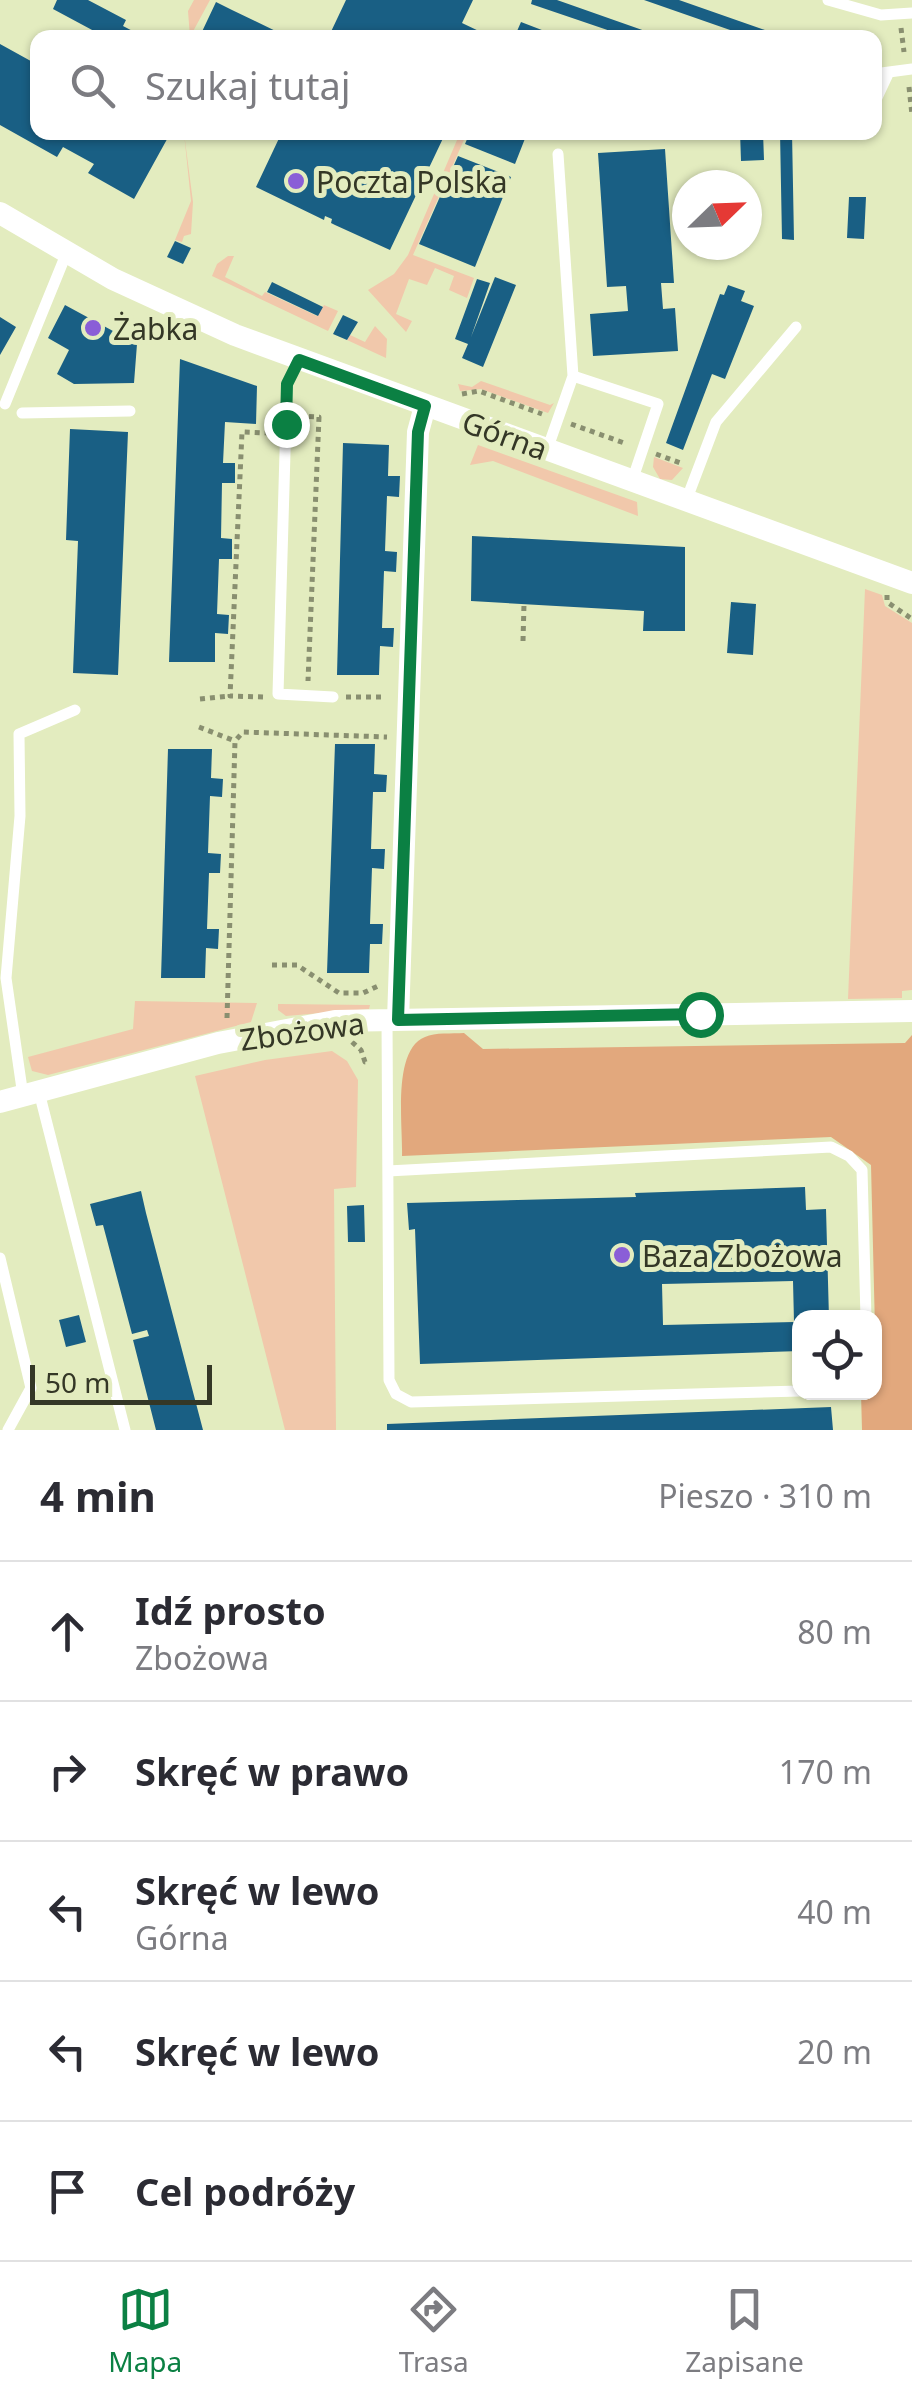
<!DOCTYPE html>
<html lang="pl">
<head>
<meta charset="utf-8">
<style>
	body { margin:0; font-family:"Noto Sans",sans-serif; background:#f7f7f7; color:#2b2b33 }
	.controls { position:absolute; right:30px; bottom:30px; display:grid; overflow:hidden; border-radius:20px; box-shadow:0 2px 8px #0004 }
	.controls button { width:90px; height:90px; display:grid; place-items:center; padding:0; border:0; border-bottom:2px solid #e1e1e2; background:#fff; color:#2b2b33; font:50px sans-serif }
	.compass { position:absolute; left:672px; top:170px; width:90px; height:90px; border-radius:50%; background:#fff; box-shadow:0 2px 8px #0004; rotate:67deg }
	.scale { position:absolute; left:30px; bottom:25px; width:182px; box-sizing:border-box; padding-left:10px; border:5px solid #343726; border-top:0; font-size:28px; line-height:35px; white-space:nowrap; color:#343726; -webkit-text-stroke:8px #e3ecbf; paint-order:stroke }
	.stop { position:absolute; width:30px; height:30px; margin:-22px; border:8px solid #0b8043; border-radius:50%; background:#fff }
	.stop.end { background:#0b8043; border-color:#fff; box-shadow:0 2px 10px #0008 }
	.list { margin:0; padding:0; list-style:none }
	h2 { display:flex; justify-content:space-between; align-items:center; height:130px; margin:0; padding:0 40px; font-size:42px }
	h2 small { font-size:32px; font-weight:400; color:#7c7c81 }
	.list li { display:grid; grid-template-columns:65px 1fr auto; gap:30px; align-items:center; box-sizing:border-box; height:140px; padding:0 40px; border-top:2px solid #e1e1e2 }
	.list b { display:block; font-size:38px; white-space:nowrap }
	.list p { margin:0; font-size:32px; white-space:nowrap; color:#7c7c81 }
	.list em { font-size:32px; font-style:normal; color:#7c7c81 }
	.icon { flex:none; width:55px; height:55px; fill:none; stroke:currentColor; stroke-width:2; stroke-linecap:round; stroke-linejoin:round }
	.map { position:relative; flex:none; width:912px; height:1430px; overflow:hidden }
	.search { position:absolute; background:#fff; box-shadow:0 2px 8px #0004; left:30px; right:30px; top:30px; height:110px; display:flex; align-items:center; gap:25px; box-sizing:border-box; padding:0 35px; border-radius:20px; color:#7c7c81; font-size:38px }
	.sheet { height:830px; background:#fff }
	nav { display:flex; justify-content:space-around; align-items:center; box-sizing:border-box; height:140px; border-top:2px solid #e1e1e2; background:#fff; font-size:28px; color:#7c7c81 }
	nav a { display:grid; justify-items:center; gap:5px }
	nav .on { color:#0b8043 }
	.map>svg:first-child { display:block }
	.green { fill:#f1c8ab }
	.forest { fill:#e2a87d }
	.building { fill:#195f84; fill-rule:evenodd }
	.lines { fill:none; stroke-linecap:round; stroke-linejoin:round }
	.path { stroke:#898f70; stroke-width:5; stroke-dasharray:5 5; stroke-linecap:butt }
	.service { stroke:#fff; stroke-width:11 }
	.minor { stroke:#fff; stroke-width:22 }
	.route { stroke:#0b8043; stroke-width:12 }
	.poi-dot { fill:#8a5ed7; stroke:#e3ecbf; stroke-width:4 }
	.labels { text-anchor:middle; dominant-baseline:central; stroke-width:10; stroke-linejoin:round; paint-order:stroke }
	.poi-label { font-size:30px; fill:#343726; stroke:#e3ecbf; text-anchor:start }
	.street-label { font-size:30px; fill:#343726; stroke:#e3ecbf }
</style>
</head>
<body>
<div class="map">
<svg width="912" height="1430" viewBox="0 0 912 1430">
	<rect width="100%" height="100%" fill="#e3ecbf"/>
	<path class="green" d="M194,0H210L190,37L188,11Z
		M184,133L193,202L191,234L184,236L182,242L175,240L191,201Z
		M460,133H467L413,255L474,278L467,298L449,290L454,276L435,268L427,285L409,279L396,314L412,321L406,332L368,290L394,274L408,255Z
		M228,256H234L225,277L262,296L265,292L317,316L324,305L338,311L328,331L212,276L217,264Z
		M375,326L387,339L386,358L347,340L350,335L365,342Z
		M481,381L550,405L554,403L548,413L481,389L460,391L458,384L472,387Z
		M478,445L637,502L638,516L493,461L470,465Z
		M654,457L683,468L672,480L660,479L653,467Z
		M865,589L882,595L885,606L912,623V990L902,991V998L848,999Z
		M135,1001L257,1003L251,1022L48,1075L32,1071L28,1057L133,1029Z
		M278,1004L370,1005L369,1009L286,1016L278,1010Z
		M332,1051L347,1061L358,1080L356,1187L334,1189L336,1430H285L195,1076L265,1060Z"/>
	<path class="forest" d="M464,1033L483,1049L905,1043L912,1035V1430H862L861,1393L874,1392L876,1370L871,1165L831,1137L402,1156C403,1125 392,1050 425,1037C435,1032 452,1034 464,1033Z"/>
	<path class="building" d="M57,0H88L126,20L123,26L146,38H107L53,9Z
		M346,0H473L462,23L483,33L481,38H328Z
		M532,0H557L665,38H631L531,4Z
		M644,0H679L788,38H753Z
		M216,2L232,10L290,38H199Z
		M521,22L560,37V38H514Z
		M0,44L38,65V132H171L134,199L88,173L94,164L63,147L57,157L0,125Z
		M282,132H446L390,250L335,225L331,223L332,219L325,216L324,220L256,187Z
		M470,132H516L526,136L515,164L465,144Z
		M740,132H763L764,160L741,161Z
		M780,132H792L794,240L782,239Z
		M665,149L674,283H661L663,309L675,308L678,351L593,356L590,314L628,311L626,286L607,287L598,153Z
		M458,156L511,177L475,267L419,244Z
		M849,197H866L864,239L847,238Z
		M175,241L191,248L183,264L167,257Z
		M495,277L516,285L483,367L462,358L468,344L455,339L477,279L490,283L471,337Z
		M272,282L323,307L318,316L267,292Z
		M728,285L745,291L741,301L754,306L725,379L712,374L683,450L666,443L720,294L724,295Z
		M65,305L137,344L134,383L74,384L57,374L69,350L48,338Z
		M343,315L358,322L347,340L333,334Z
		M0,317L16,327L0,355Z
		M180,359L257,386L256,424L225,422L223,463H235V483H222L221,538L232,539V559H219L217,614L229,615L228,634L215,633V662H169Z
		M70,429L128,432L118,675L73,673L78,541L66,540Z
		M343,443L389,445L388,476H400L399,497L387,496L385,551L397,552L396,572L384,571L382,628H394L393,647L380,646L379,675H337Z
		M472,536L685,547V631H643L644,611L471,601Z
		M731,602L756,604L753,655L727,653Z
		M335,744H375L374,774L387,775L386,792H373L371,849H385L384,869L372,868L370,924H383L382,944H370L369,973H327Z
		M168,749H212L211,778L223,779L222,797L210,796L208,853L221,854L220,873H209L207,929H219L218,949L206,948L205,978H161Z
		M805,1187L806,1210L826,1209L829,1318H800V1351L420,1364L415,1229L409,1230L407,1203L636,1197L635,1193ZM793,1281L794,1322L663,1325L662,1284Z
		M141,1191L146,1213L203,1430H156L133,1340L149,1336L147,1330L132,1334L103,1225L96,1226L90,1204Z
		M364,1205L365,1242H348L347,1206Z
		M79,1315L86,1342L66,1347L59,1320Z
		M831,1407L833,1430H387V1424Z"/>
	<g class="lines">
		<path class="path" d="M901,28L904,52
			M909,87L912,115
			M462,394L479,391L542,414
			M299,416L319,417L308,681
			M571,424L627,444
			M656,454L683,464
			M887,595V602L912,619
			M523,641L524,604
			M263,697L230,696L242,432L268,433
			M346,697H385
			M200,699L230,696
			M199,727L235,741
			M272,965H297L339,993H363L378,986
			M227,1018L235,741L243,732L387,737
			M352,1042L361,1050L365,1062H370"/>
		<path class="service" d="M828,0L881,15L912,13
			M874,74L912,69
			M874,104L889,72
			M299,360L287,384L278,694L333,697
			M573,376L658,404L632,481
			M5,404L67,252
			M22,413L130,411
			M547,450L573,376L558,154
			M686,501L716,422L796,327
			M387,1020L389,1380L396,1394L411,1402L800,1391
			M39,1092L125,1430
			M23,1096L6,978L20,816L19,734L75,710
			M388,1171L831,1147L849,1156L862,1170L866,1318
			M0,1258L31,1388L8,1430"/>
		<path class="minor" d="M0,213L113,279L235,335L912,583
			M398,1020L418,432L425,406
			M0,1102L218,1043L335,1021L912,1011"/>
	</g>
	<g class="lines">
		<path class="route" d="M286,424L287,384L299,360L425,406L418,432L398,1020L700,1014"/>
	</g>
	<g class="poi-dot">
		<circle cx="296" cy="181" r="10"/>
		<circle cx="93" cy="328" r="10"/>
		<circle cx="622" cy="1255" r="10"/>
	</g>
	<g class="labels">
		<g class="poi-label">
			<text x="316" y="181">Poczta Polska</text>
			<text x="113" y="328">Żabka</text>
			<text x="642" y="1255">Baza Zbożowa</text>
		</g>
		<g class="street-label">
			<text transform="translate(505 435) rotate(20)">Górna</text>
			<text transform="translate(302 1031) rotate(-8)">Zbożowa</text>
		</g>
	</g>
</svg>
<div class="controls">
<button><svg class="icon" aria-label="locate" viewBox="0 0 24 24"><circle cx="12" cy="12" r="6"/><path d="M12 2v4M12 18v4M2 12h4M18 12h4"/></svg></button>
</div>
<svg class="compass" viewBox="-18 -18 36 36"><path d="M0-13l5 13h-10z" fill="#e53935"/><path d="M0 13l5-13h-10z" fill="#7c7c81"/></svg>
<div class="scale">50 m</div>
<div class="stop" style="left:700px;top:1014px"></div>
<div class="stop end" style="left:286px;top:424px"></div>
<div class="search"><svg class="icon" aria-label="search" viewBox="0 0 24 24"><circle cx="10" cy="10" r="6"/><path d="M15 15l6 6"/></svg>Szukaj tutaj</div>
</div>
<section class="sheet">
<h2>4 min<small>Pieszo · 310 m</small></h2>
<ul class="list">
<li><svg class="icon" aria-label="ahead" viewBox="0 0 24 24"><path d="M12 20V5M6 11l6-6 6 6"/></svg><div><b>Idź prosto</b><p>Zbożowa</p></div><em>80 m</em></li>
<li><svg class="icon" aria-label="right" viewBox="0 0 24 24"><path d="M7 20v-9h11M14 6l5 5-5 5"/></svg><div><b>Skręć w prawo</b></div><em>170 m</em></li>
<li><svg class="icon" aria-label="left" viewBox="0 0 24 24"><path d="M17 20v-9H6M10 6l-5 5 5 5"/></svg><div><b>Skręć w lewo</b><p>Górna</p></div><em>40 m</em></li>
<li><svg class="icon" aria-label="left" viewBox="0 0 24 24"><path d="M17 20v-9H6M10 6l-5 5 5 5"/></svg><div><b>Skręć w lewo</b></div><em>20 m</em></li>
<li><svg class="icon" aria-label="arrive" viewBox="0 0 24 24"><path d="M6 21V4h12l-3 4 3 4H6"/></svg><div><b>Cel podróży</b></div></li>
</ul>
</section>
<nav>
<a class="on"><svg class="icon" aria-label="map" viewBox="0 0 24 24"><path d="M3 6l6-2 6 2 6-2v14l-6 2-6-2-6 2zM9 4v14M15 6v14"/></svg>Mapa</a>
<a><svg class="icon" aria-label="directions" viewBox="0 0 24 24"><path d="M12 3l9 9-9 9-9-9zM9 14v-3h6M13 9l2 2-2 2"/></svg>Trasa</a>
<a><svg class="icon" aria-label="saved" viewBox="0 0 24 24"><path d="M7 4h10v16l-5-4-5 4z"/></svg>Zapisane</a>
</nav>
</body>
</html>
